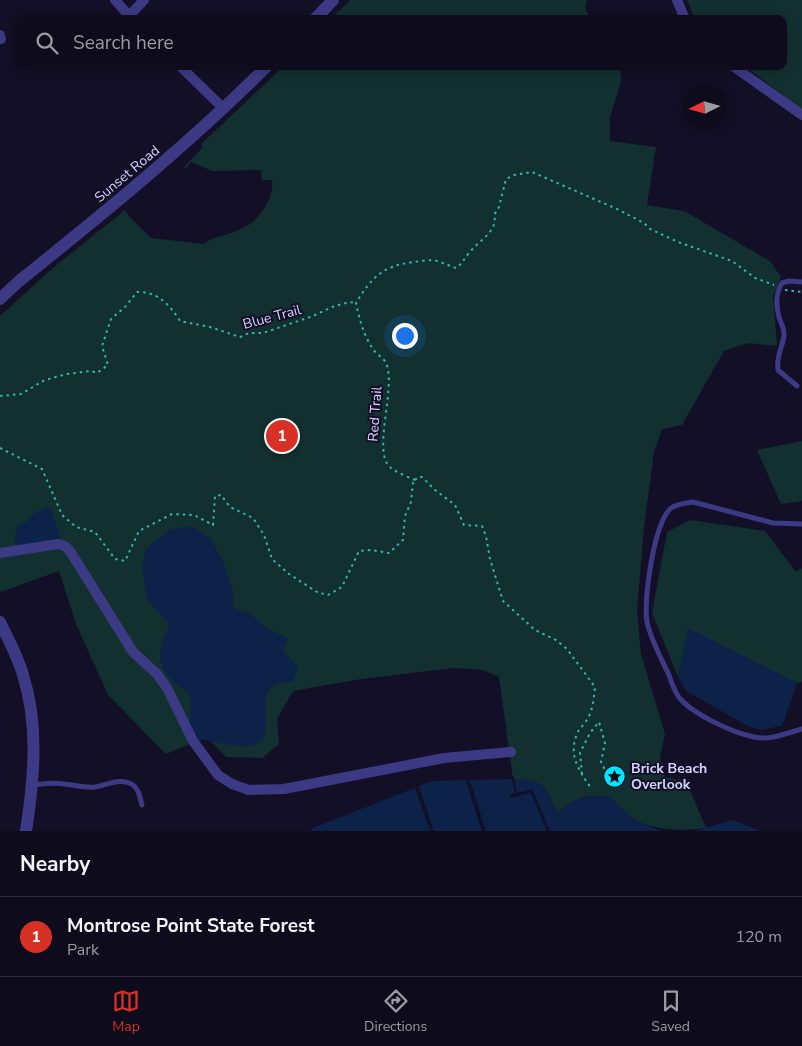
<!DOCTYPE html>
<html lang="en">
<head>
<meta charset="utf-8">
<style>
	body { margin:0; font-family:"Nunito Sans",sans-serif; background:#171425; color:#f1f3f6 }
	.compass { position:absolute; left:682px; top:85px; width:45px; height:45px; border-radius:50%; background:#0e0b1c; box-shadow:0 2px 12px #0003; rotate:265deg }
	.you { position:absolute; left:404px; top:335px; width:18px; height:18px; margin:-12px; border:4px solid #fff; border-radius:50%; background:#1a73e8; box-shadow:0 0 0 8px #1a73e833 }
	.badge { display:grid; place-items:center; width:32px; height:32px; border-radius:50%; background:#d93025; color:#fff; font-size:16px; font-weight:700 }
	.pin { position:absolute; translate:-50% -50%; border:2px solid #fff; box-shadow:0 1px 5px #0006 }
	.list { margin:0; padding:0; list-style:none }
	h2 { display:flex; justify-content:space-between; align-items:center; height:65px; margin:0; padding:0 20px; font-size:21px }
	h2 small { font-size:16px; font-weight:400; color:#9b9ba3 }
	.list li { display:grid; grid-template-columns:32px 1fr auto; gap:15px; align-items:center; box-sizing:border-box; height:80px; padding:0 20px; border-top:1px solid #2e2b3b }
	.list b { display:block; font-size:19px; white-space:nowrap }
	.list p { margin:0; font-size:16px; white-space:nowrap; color:#9b9ba3 }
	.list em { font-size:16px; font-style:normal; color:#9b9ba3 }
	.icon { flex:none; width:28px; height:28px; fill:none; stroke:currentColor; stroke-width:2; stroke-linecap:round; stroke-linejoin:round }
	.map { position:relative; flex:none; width:802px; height:831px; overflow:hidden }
	.search { position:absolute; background:#0e0b1c; box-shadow:0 2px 12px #0003; left:15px; right:15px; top:15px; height:55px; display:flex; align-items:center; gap:12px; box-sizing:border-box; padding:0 18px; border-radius:10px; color:#9b9ba3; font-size:19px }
	.sheet { height:145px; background:#0e0b1c }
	nav { display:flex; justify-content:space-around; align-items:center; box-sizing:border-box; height:70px; border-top:1px solid #2e2b3b; background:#0e0b1c; font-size:14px; color:#9b9ba3 }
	nav a { display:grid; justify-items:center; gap:2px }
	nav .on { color:#d93025 }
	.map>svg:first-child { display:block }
	.green { fill:#12302f }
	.water { fill:#0c2248 }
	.pier { fill:#130f26 }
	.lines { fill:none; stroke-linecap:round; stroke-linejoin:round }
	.path { stroke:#2fb8b0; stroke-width:2; stroke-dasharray:2.5 4; stroke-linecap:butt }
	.service { stroke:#3d3a85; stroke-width:5 }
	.minor { stroke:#3d3a85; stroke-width:10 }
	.tertiary { stroke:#3d3a85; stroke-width:12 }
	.labels { text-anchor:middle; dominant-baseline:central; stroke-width:4; stroke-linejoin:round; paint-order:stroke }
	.street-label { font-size:14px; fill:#d9d4ff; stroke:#130f26 }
	.poi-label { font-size:14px; font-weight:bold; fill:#d9d4ff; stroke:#130f26; text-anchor:start }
</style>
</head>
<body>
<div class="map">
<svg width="802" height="831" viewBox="0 0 802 831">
	<rect width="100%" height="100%" fill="#130f26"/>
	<path class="green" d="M350,0H587L585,7L590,19H331Z
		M687,0H802V110L745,66H783V19H695Z
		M284,66H620L621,82L610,117V141L656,147L647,205L684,211L770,261L781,277L773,296L777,346L748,343L724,351L682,425L662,429L654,452L644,527L637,610L641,654L665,734L660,757L665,777L686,781L706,828C684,831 651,831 632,818C624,812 617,803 609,796L583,797L558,813L545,788L513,779L499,677L483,670L454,668L361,679L293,691L277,719L279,744L262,758L226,757L207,737L166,754L108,695L76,624L59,571L1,592L0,589V316L54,267L125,210L129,216L151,238L204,244L209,240C220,236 233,233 243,228C259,221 275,197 272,180H262L261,170L212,171L191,162L186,169L184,167L203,147L201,144Z
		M802,441V501L781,504L757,450Z
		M690,520L765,531L796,572L802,568V682L797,683L689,629L678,677L652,613L667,532Z"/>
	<path class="water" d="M50,506L61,538L20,547L14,541L18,525L28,521L33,514Z
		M192,526L210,538L222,559L233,591V608L250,614L268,629L288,638L283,651L298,667L293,682C288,682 282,682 277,684C251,696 280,735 254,745C243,750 208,740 196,738L190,723V694C159,673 152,659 170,625L147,600L142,566L146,549L169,530Z
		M688,628L797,683L784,721L781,726L761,730L746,725L686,691L678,677Z
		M513,779C546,780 544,785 558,813C574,796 587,797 610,796L632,819L661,831H310L313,828L432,781Z
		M733,820L760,831H695Z"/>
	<path class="pier" d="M511,776H514L517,793L532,789L550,831H547L531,793L510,798V794L515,793Z
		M465,778H469L486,831H482Z
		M418,784L434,831H430L414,785Z"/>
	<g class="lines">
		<path class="path" d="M785,290L802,292
			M0,396L21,394L45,380L67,374L91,371L97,373L108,365L102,346L111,319L125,307L137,292C157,291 170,305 180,321L210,327L240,337L249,333H263L313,316L332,307L349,302L356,303
			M0,448L42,469L62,515L76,527L95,532L115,559L125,561L139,531L172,514L194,515L213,525L215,496L221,495L230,507L253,518L264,535L272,559L289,574L317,592L328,595L342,587L359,551L371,550L389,553L403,540L405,516L411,502L413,483L415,481
			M415,480C408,477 398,473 391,468C371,453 397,388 386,363C383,357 374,353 371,346C363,333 359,318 356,303C372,277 382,266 414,262C421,261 430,259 437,261C444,263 450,266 456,268C462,264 464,259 469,253C477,242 499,231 494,215L499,207L506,179L514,175L532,172L617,209L644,223L650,229L678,242L732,261L755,278L774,285
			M415,480L418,477H422L435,490L455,505L464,525L482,526L486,536L490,559L503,601L535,630L556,640L567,649L595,687C594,697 593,709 588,718C585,724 579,728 577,734C568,755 579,771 591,788
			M582,774L580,753L590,733L599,722L605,743L601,762L609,778L608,775L612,774"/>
		<path class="service" d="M797,386L778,370C776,356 782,349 784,336C785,329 781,324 779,317C776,306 775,294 782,283L789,281L802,282
			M802,524L773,523L693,502C686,503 677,504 671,508C654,523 643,600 647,622C651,640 661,658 669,675C671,681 674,690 678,696C690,713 733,733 754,737C769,741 787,733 802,729
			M33,785C43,784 53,782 64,784C75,785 84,788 95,787C107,785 121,777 133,785C139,789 140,798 142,805"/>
		<path class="minor" d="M115,0L132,19
			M677,0L685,19
			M129,16L144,0
			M0,35L1,39
			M180,66L224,109
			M733,66L802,115
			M0,553L58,544L65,546L70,551L133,652L157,674L167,688L193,741L218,775L232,784L249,790L284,789L444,758L511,752"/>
		<path class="tertiary" d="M315,19L333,0
			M0,299L18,282C104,213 189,144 267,66
			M0,622C8,639 18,657 23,675C39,725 34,779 26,831"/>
	</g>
	<defs>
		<symbol id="sight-disc" viewBox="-11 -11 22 22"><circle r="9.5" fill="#00e5ff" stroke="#130f26"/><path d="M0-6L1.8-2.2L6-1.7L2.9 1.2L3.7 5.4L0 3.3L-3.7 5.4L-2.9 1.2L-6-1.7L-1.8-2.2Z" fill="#111"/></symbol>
	</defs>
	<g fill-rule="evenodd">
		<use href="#sight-disc" x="602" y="764" width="25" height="25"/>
	</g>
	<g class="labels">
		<g class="street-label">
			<text transform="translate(127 174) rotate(-40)">Sunset Road</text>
			<text transform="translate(272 317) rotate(-15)">Blue Trail</text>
			<text transform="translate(375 414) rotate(-86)">Red Trail</text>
		</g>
		<g class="poi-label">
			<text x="631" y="768">Brick Beach<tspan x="631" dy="16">Overlook</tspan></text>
		</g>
	</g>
</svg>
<svg class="compass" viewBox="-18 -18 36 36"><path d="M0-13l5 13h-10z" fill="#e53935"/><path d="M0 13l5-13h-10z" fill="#9b9ba3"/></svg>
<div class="you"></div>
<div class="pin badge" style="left:282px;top:436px">1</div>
<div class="search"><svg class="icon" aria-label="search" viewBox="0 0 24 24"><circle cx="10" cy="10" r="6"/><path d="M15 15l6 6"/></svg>Search here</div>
</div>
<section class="sheet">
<h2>Nearby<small></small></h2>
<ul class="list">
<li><span class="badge">1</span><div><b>Montrose Point State Forest</b><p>Park</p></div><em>120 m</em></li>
</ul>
</section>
<nav>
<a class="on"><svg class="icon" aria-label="map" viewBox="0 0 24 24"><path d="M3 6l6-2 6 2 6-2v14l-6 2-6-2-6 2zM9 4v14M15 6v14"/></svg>Map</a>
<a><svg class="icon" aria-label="directions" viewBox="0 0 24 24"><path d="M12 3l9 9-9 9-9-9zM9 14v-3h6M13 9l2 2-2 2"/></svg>Directions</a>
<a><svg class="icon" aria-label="saved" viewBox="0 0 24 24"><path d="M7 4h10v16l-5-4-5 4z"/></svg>Saved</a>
</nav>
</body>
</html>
